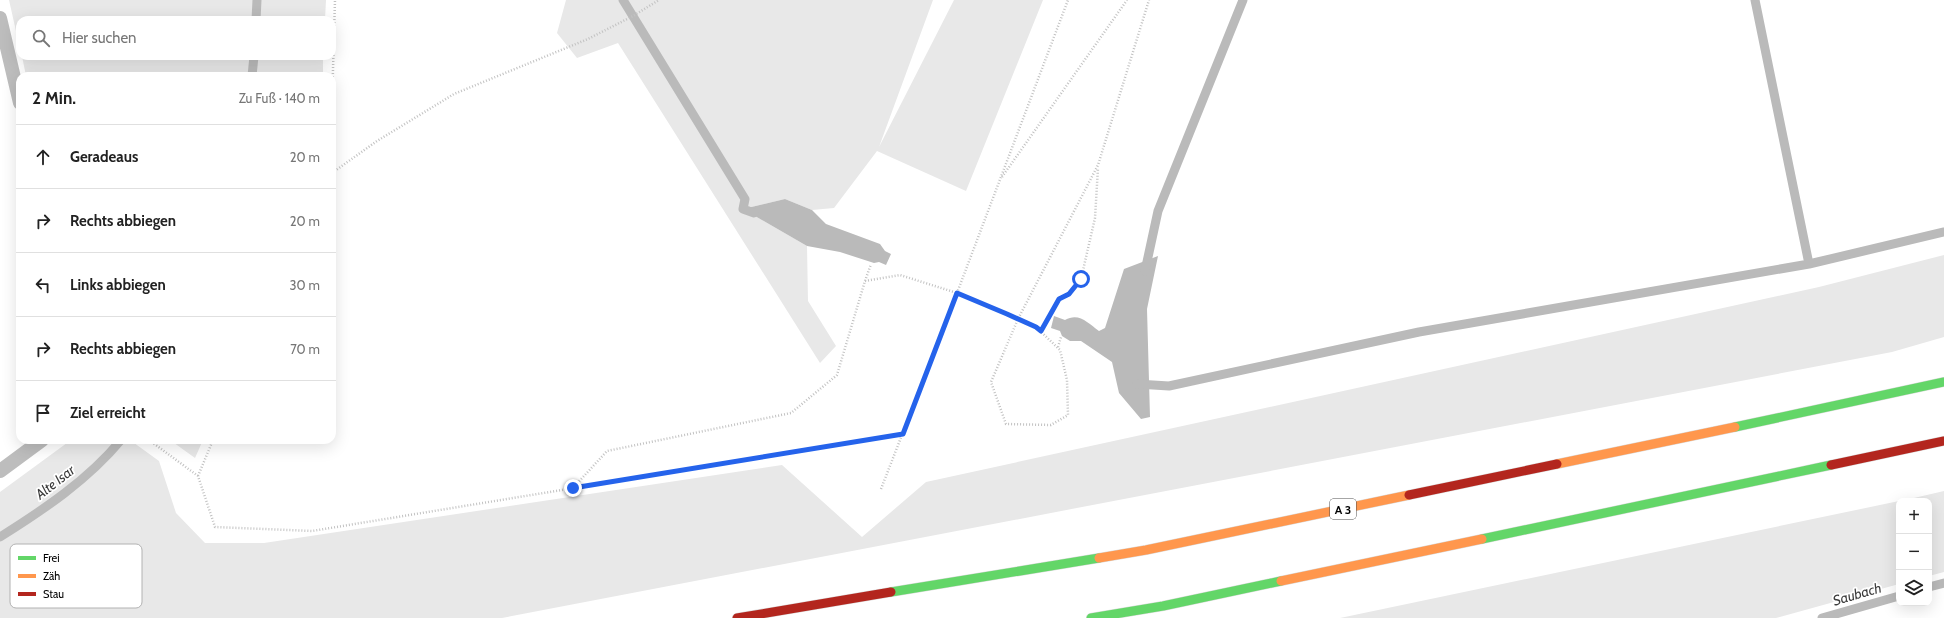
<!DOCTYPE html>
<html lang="de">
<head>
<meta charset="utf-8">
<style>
	body { margin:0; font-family:Cabin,sans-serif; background:#f6f6f6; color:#222 }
	.controls { position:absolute; right:12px; bottom:12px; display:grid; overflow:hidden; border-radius:8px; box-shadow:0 4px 16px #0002 }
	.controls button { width:36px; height:36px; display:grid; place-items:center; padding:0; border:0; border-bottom:1px solid #e0e0e0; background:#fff; color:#222; font:20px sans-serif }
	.stop { position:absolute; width:12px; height:12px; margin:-9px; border:3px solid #2563eb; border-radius:50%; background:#fff }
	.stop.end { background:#2563eb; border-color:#fff; box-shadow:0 1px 4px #0008 }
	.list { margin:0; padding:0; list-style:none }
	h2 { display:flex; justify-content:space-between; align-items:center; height:52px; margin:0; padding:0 16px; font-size:17px }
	h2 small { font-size:13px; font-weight:400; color:#767676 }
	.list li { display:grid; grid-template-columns:26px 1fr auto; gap:12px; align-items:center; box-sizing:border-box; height:64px; padding:0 16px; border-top:1px solid #e0e0e0 }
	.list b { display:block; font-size:15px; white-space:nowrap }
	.list em { font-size:13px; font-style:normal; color:#767676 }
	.icon { flex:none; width:22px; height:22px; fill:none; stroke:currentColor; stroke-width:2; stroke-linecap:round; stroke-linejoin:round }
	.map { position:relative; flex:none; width:1944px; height:618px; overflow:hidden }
	.search { position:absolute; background:#fff; box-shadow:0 4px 16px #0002; left:16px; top:16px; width:320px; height:44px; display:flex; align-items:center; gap:10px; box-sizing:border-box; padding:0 14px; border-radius:12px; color:#767676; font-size:15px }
	.panel { position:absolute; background:#fff; box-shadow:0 4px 16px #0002; left:16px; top:72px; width:320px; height:372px; border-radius:12px }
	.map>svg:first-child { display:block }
	.green { fill:#e8e8e8 }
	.water { fill:#bababa }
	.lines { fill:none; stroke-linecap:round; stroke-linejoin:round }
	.stream { stroke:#bababa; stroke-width:9 }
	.fast-casing { stroke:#dbdbdb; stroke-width:10 }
	.slow-casing { stroke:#dbdbdb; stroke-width:10 }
	.jam-casing { stroke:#dbdbdb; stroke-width:10 }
	.path { stroke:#c2c2c2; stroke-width:2.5; stroke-dasharray:1 2; stroke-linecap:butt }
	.lane { stroke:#bdbdbd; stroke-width:14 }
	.fast { stroke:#63d668; stroke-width:9 }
	.slow { stroke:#ff974d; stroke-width:9 }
	.jam { stroke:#b3261e; stroke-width:9 }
	.route { stroke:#2563eb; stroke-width:5 }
	.labels { text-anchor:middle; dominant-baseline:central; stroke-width:3.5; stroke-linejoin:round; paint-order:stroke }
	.shield { fill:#fff; stroke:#4c4c4c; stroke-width:1 }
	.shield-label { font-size:12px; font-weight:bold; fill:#000 }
	.water-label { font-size:14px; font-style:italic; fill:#3d3d3d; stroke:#fff }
	.key { fill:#fff; stroke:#b2b2b2; stroke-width:1 }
	.key-label { font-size:11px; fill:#000 }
</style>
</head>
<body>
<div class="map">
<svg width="1944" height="618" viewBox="0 0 1944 618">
	<rect width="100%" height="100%" fill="#fff"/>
	<path class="green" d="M9,0H326L325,20H20V49Z
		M566,0H933L879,147L954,0H1043L966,191L877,151L834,208L812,210L785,199L743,209L807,246L808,301L836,346L820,363L618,43L577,58L557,33Z
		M22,56H323V76H26Z
		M1944,255V337L1892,352L502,618H0V492L71,440H130L159,461L176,513L205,543H264L782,465L862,537L926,482L1819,287Z
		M170,440H203L195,458Z
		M1944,491V572L1929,576V501H1901Z
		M1899,501V584L1776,618H1340Z"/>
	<path class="water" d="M785,199L812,210L826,224L880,244L885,251L891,254L886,265L879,262L874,263L840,252L807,246L743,209Z
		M1158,256L1147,309L1150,417L1141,419L1119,393L1112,362L1081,341H1070L1062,336L1060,331L1051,328L1054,316L1065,320C1079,312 1088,323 1099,331L1105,328L1124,269Z"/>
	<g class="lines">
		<path class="stream" d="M623,0L745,199L743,209L754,213
			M1755,0L1809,264
			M256,20L257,0
			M252,76L254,56
			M1145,271L1158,211L1243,0
			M1137,384L1169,386L1419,332L1809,264L1944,232
			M0,537C43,510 88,480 121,440
			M1929,587L1944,583
			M1822,618L1899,596"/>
		<defs>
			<path id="fast" d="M1735,427L1944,382
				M1482,539L1831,465
				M891,592L1099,558
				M1091,618L1163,606L1281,581"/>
			<path id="slow" d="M1557,464L1735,427
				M1099,558L1146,550L1409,495
				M1281,581L1482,539"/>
			<path id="jam" d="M1831,465L1944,441
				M1409,495L1557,464
				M737,618L891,592"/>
		</defs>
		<use href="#fast" class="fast-casing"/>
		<use href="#slow" class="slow-casing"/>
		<use href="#jam" class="jam-casing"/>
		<path class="path" d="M332,104L335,0
			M332,173L377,141L454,94L588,39L633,16L659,0
			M1002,177L1127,0
			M865,281L900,275L957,293L1036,327L1060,350L1067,380L1068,415L1051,425L1006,424L991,382L1018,319L1098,165L1149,0
			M1041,331L1059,299L1069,294L1081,279L1095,218L1098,168
			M1058,347L1061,337
			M149,440L198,476L215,527L312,531L903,434
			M198,476L213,440
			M573,488L607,451L791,413L837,375L865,281L871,264
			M881,489L957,293L1068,0"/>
		<path class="lane" d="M0,18L20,103
			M0,471L42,440"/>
		<use href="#fast" class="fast"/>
		<use href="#slow" class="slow"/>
		<use href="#jam" class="jam"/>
	</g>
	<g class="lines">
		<path class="route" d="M573,488L903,434L957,293L1007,314L1036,327L1041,331L1059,299L1069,294L1081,279"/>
	</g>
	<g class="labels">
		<rect class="shield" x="1330" y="499" width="26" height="20" rx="3"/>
		<g class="shield-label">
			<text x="1343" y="509">A 3</text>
		</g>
		<g class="water-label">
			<text transform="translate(55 482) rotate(-38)">Alte Isar</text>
			<text transform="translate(1857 594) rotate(-16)">Saubach</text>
		</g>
	</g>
	<rect x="10" y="544" width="132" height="64" rx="6" class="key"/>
	<rect x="18" y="556" width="18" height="4" fill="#63d668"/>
	<rect x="18" y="574" width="18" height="4" fill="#ff974d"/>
	<rect x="18" y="592" width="18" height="4" fill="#b3261e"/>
	<g class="key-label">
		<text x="43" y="562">Frei</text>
		<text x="43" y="580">Zäh</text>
		<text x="43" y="598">Stau</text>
	</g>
</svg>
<div class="controls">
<button>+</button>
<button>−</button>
<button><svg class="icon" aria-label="layers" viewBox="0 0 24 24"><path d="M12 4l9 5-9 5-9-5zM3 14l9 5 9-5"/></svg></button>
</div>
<div class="stop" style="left:1081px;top:279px"></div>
<div class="stop end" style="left:573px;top:488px"></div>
<div class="search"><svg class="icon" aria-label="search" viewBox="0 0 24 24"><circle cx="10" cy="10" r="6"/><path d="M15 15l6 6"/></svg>Hier suchen</div>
<section class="panel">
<h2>2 Min.<small>Zu Fuß · 140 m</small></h2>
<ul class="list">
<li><svg class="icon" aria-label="ahead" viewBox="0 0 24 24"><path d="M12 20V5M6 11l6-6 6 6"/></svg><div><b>Geradeaus</b></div><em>20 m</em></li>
<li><svg class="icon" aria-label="right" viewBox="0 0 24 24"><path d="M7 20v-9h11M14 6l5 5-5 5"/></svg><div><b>Rechts abbiegen</b></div><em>20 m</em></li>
<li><svg class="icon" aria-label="left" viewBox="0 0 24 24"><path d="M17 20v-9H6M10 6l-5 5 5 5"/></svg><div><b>Links abbiegen</b></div><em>30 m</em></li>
<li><svg class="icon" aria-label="right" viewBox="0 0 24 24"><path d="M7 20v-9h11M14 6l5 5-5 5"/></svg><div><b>Rechts abbiegen</b></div><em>70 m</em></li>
<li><svg class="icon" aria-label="arrive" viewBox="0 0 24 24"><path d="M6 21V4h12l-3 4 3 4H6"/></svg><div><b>Ziel erreicht</b></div></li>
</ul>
</section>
</div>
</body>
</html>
